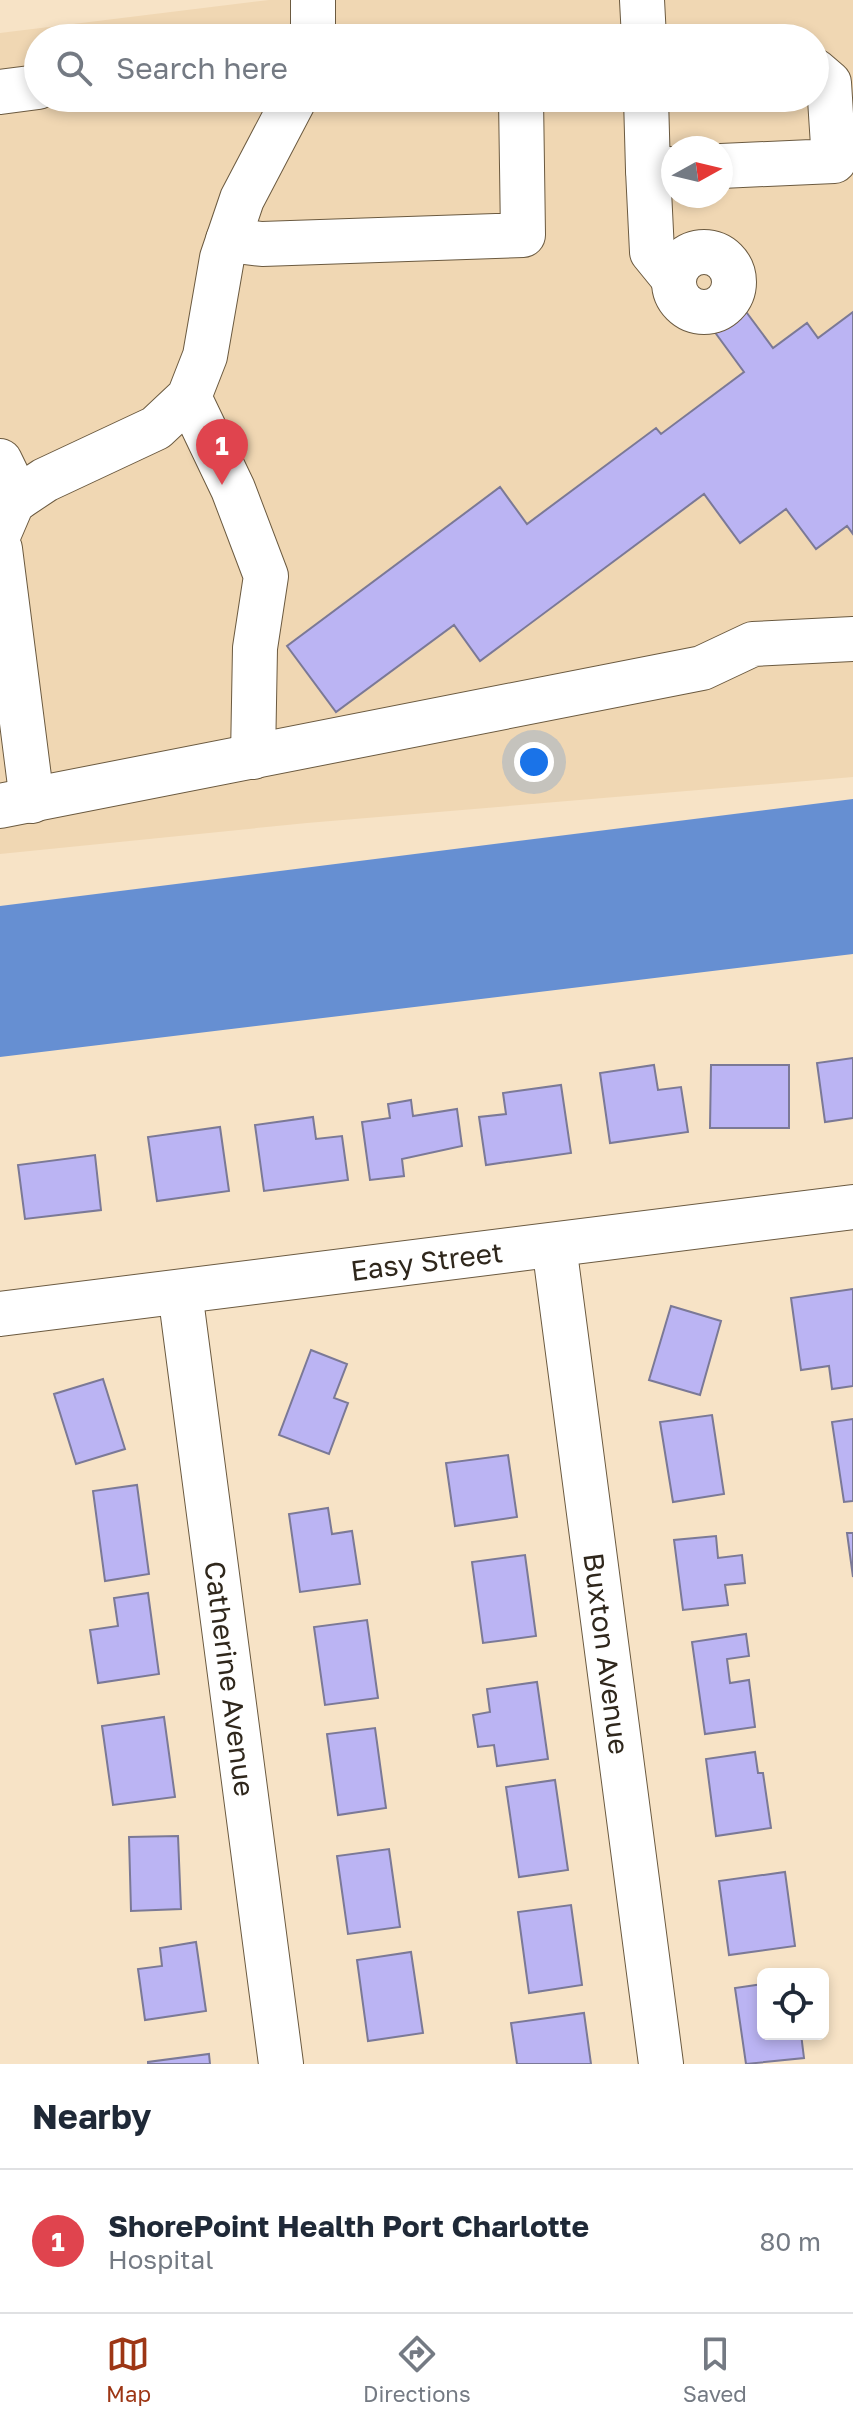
<!DOCTYPE html>
<html lang="en">
<head>
<meta charset="utf-8">
<style>
	body { margin:0; font-family:"Golos Text",sans-serif; background:#f2f2f3; color:#1f2937 }
	.controls { position:absolute; right:24px; bottom:24px; display:grid; overflow:hidden; border-radius:12px; box-shadow:0 4px 12px #0003 }
	.controls button { width:72px; height:72px; display:grid; place-items:center; padding:0; border:0; border-bottom:2px solid #e0e1e3; background:#fff; color:#1f2937; font:40px sans-serif }
	.compass { position:absolute; left:661px; top:136px; width:72px; height:72px; border-radius:50%; background:#fff; box-shadow:0 4px 12px #0003; rotate:82deg }
	.you { position:absolute; left:534px; top:762px; width:28px; height:28px; margin:-20px; border:6px solid #fff; border-radius:50%; background:#1a73e8; box-shadow:0 0 0 12px #1a73e833 }
	.badge { display:grid; place-items:center; width:52px; height:52px; border-radius:50%; background:#9d3615; color:#fff; font-size:26px; font-weight:700 }
	.pin { position:absolute; translate:-50% -66px; filter:drop-shadow(0 2px 4px #0008) }
	.pin::after { content:''; position:absolute; top:42px; width:28px; height:24px; background:inherit; clip-path:polygon(0 0,100% 0,50% 100%) }
	.list { margin:0; padding:0; list-style:none }
	h2 { display:flex; justify-content:space-between; align-items:center; height:104px; margin:0; padding:0 32px; font-size:34px }
	h2 small { font-size:26px; font-weight:400; color:#747a83 }
	.list li { display:grid; grid-template-columns:52px 1fr auto; gap:24px; align-items:center; box-sizing:border-box; height:144px; padding:0 32px; border-top:2px solid #e0e1e3 }
	.list b { display:block; font-size:30px; white-space:nowrap }
	.list p { margin:0; font-size:26px; white-space:nowrap; color:#747a83 }
	.list em { font-size:26px; font-style:normal; color:#747a83 }
	.icon { flex:none; width:44px; height:44px; fill:none; stroke:currentColor; stroke-width:2; stroke-linecap:round; stroke-linejoin:round }
	.map { position:relative; flex:none; width:853px; height:2064px; overflow:hidden }
	.search { position:absolute; background:#fff; box-shadow:0 4px 12px #0003; left:24px; right:24px; top:24px; height:88px; display:flex; align-items:center; gap:20px; box-sizing:border-box; padding:0 28px; border-radius:44px; color:#747a83; font-size:30px }
	.sheet { height:248px; background:#fff }
	nav { display:flex; justify-content:space-around; align-items:center; box-sizing:border-box; height:112px; border-top:2px solid #e0e1e3; background:#fff; font-size:22px; color:#747a83 }
	nav a { display:grid; justify-items:center; gap:4px }
	nav .on { color:#9d3615 }
	.map>svg:first-child { display:block }
	.built { fill:#f0d7b3; fill-rule:evenodd }
	.water { fill:#668fd2 }
	.building { fill:#bbb4f3; stroke:#7b7996; stroke-width:2 }
	.lines { fill:none; stroke-linecap:round; stroke-linejoin:round }
	.minor-casing { stroke:#6b5a40; stroke-width:46 }
	.minor { stroke:#fff; stroke-width:44 }
	.labels { text-anchor:middle; dominant-baseline:central; stroke-width:8; stroke-linejoin:round; paint-order:stroke }
	.street-label { font-size:28px; fill:#2f271c; stroke:#fef1e0 }
</style>
</head>
<body>
<div class="map">
<svg width="853" height="2064" viewBox="0 0 853 2064">
	<rect width="100%" height="100%" fill="#f7e3c6"/>
	<path class="built" d="M269,0H853V777L307,823L0,854V33ZM38,38H815V98H38ZM673,148H721V196H673Z"/>
	<path class="water" d="M853,799V954L0,1057V906Z"/>
	<path class="building" d="M744,309L773,348L807,323L818,338L853,312V534L847,526L816,549L786,509L740,543L704,494L480,661L454,625L336,712L287,646L500,487L527,524L656,428L661,434L744,372L714,331Z
		M853,1058V1118L825,1122L817,1063Z
		M654,1065L658,1090L681,1087L688,1132L610,1143L600,1073Z
		M711,1065H789V1128H710Z
		M561,1085L571,1153L486,1165L479,1117L506,1114L503,1093Z
		M411,1100L413,1116L457,1109L462,1146L402,1159L404,1176L370,1180L362,1122L390,1118L388,1104Z
		M313,1117L316,1139L342,1136L348,1180L264,1191L255,1125Z
		M220,1127L229,1191L157,1201L148,1137Z
		M95,1155L101,1210L25,1219L18,1165Z
		M853,1289V1386L832,1389L829,1366L801,1370L791,1298Z
		M671,1306L721,1321L700,1395L649,1380Z
		M311,1350L347,1364L334,1398L348,1403L329,1454L279,1435Z
		M103,1379L125,1449L76,1464L54,1394Z
		M712,1415L724,1494L673,1502L660,1422Z
		M853,1419V1501L844,1502L832,1422Z
		M508,1455L517,1517L455,1526L446,1463Z
		M137,1485L149,1574L105,1581L93,1491Z
		M328,1508L332,1534L352,1531L360,1584L300,1592L289,1514Z
		M847,1533H853V1577Z
		M716,1536L718,1558L742,1555L745,1583L725,1585L728,1605L683,1610L674,1540Z
		M525,1555L536,1636L483,1643L472,1562Z
		M148,1593L159,1674L98,1683L90,1630L118,1626L114,1598Z
		M367,1620L378,1698L325,1705L314,1627Z
		M746,1634L749,1656L727,1659L730,1683L749,1680L755,1727L705,1734L692,1642Z
		M537,1682L548,1759L497,1766L494,1745L478,1747L473,1715L490,1712L487,1689Z
		M164,1717L175,1797L113,1805L102,1726Z
		M375,1728L386,1808L338,1815L327,1734Z
		M755,1752L758,1773H763L771,1828L716,1836L706,1759Z
		M555,1780L568,1870L519,1877L506,1787Z
		M178,1836L181,1909L131,1911L129,1837Z
		M389,1849L400,1927L348,1934L337,1856Z
		M785,1872L795,1946L729,1955L719,1881Z
		M571,1905L582,1985L529,1993L518,1912Z
		M196,1942L206,2011L145,2020L138,1969L162,1966L160,1948Z
		M411,1952L423,2033L368,2041L357,1960Z
		M763,1984V2034H801L804,2058L746,2064L735,1988Z
		M584,2013L591,2064H517L511,2023Z
		M209,2054L210,2064H148V2062Z"/>
	<g class="lines">
		<defs>
			<g id="minor">
				<path d="M313,0V38"/>
				<path d="M642,0L644,38"/>
				<path d="M0,92L38,87"/>
				<path d="M646,98L648,170L673,169"/>
				<path d="M721,166L834,161L829,83L815,71"/>
				<path d="M648,170L652,252L674,279"/>
				<path d="M228,240L262,244L523,235L521,98"/>
				<circle cx="704" cy="282" r="30"/>
				<path d="M189,397L233,489L266,576L255,648L253,757"/>
				<path d="M0,461L18,498"/>
				<path d="M0,531L12,503L18,498L45,480L156,428L189,397L205,356L222,258L242,199L295,98"/>
				<path d="M0,549L32,801"/>
				<path d="M0,806L702,668L753,644L853,639"/>
				<path id="s1" d="M554,1245L661,2064"/>
				<path id="s2" d="M180,1292L281,2064"/>
				<path id="s3" d="M0,1314L853,1207"/>
			</g>
		</defs>
		<use href="#minor" class="minor-casing"/>
		<use href="#minor" class="minor"/>
	</g>
	<g class="labels">
		<g class="street-label">
			<text stroke="none"><textPath href="#s3" startOffset="430">Easy Street</textPath></text>
			<text stroke="none"><textPath href="#s1" startOffset="412">Buxton Avenue</textPath></text>
			<text stroke="none"><textPath href="#s2" startOffset="390">Catherine Avenue</textPath></text>
		</g>
	</g>
</svg>
<div class="controls">
<button><svg class="icon" aria-label="locate" viewBox="0 0 24 24"><circle cx="12" cy="12" r="6"/><path d="M12 2v4M12 18v4M2 12h4M18 12h4"/></svg></button>
</div>
<svg class="compass" viewBox="-18 -18 36 36"><path d="M0-13l5 13h-10z" fill="#e53935"/><path d="M0 13l5-13h-10z" fill="#747a83"/></svg>
<div class="you"></div>
<div class="pin badge" style="left:222px;top:485px;background:#e0444e">1</div>
<div class="search"><svg class="icon" aria-label="search" viewBox="0 0 24 24"><circle cx="10" cy="10" r="6"/><path d="M15 15l6 6"/></svg>Search here</div>
</div>
<section class="sheet">
<h2>Nearby<small></small></h2>
<ul class="list">
<li><span class="badge" style="background:#e0444e">1</span><div><b>ShorePoint Health Port Charlotte</b><p>Hospital</p></div><em>80 m</em></li>
</ul>
</section>
<nav>
<a class="on"><svg class="icon" aria-label="map" viewBox="0 0 24 24"><path d="M3 6l6-2 6 2 6-2v14l-6 2-6-2-6 2zM9 4v14M15 6v14"/></svg>Map</a>
<a><svg class="icon" aria-label="directions" viewBox="0 0 24 24"><path d="M12 3l9 9-9 9-9-9zM9 14v-3h6M13 9l2 2-2 2"/></svg>Directions</a>
<a><svg class="icon" aria-label="saved" viewBox="0 0 24 24"><path d="M7 4h10v16l-5-4-5 4z"/></svg>Saved</a>
</nav>
</body>
</html>
